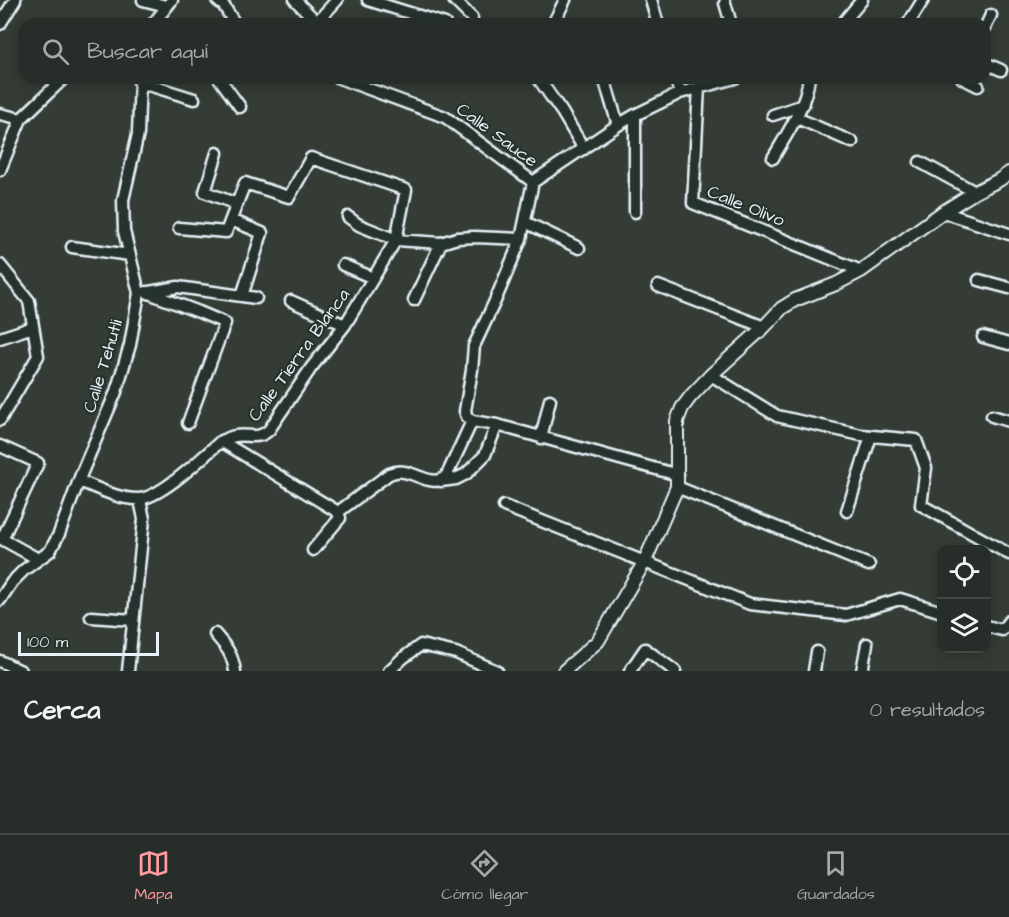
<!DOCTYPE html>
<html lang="es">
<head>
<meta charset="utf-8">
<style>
	body { margin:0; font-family:"Architects Daughter",sans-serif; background:#2f3530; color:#f1f3f6 }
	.controls { position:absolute; right:18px; bottom:18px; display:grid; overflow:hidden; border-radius:12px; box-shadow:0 3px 15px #0003 }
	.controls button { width:54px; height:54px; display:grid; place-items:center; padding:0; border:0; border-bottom:2px solid #434945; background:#272d28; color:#f1f3f6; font:30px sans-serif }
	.scale { position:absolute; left:18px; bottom:15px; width:141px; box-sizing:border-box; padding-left:6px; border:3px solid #e8f1f8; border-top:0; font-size:16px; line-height:21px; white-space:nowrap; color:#e8f1f8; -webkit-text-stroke:4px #26332d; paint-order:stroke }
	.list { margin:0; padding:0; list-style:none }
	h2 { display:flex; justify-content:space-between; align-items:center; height:78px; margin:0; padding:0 24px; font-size:26px }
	h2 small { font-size:20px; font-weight:400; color:#a4a8a8 }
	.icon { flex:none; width:33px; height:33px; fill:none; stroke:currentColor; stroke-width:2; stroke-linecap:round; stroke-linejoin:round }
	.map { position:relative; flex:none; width:1009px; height:671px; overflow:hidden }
	.search { position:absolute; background:#272d28; box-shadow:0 3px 15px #0003; left:18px; right:18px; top:18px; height:66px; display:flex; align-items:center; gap:15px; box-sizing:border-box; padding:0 21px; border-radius:18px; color:#a4a8a8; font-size:22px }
	.sheet { height:162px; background:#272d28 }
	nav { display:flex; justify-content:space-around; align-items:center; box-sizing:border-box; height:84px; border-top:2px solid #434945; background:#272d28; font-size:16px; color:#a4a8a8 }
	nav a { display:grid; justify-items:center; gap:3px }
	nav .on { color:#ff9aa2 }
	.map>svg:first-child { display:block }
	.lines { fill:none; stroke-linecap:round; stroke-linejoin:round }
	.minor-casing { stroke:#e8f1f8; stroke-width:15 }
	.tertiary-casing { stroke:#e8f1f8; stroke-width:16 }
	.minor { stroke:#26332d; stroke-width:10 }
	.tertiary { stroke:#26332d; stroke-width:12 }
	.labels { text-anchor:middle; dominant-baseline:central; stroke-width:4.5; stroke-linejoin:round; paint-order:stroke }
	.street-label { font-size:18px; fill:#e8f1f8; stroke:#26332d }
</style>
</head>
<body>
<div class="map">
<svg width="1009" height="671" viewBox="0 0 1009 671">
	<rect width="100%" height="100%" fill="#343c35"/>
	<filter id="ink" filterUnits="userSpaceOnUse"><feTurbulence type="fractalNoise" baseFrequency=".0167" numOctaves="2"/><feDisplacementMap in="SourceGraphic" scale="12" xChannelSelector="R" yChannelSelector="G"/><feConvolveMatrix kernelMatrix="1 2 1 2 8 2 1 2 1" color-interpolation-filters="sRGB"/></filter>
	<g filter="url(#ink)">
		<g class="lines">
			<defs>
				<path id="minor" d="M143,0L166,6
					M217,0L224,6L235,24
					M295,0L317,22
					M368,0L445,24
					M454,0L472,18
					M651,0L658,24
					M725,3L731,24
					M0,24L15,0
					M153,24L172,0
					M315,24L337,0
					M553,24L565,0
					M842,24L862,0
					M908,24L923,0
					M985,28L991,15
					M985,63L1001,70
					M219,78L240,107
					M339,78L445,117L533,182
					M538,78L562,112L584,149
					M604,78L618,125
					M675,78L680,93
					M962,78L978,86
					M139,82L194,99
					M699,87L693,203L861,271
					M0,114L21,119
					M635,115V212
					M773,115L803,105
					M797,118L852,142
					M217,153L205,192L237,204
					M773,158C788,132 805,108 809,78
					M920,162L975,192
					M0,170L21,119L64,78
					M533,182L618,125L635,115L680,93L735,78
					M943,212L1009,234
					M348,217L359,225L396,240L441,243L457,238L474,237L521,239
					M231,220L262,233L242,296
					M525,222L579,248
					M72,247L130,255
					M0,265L29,301L38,356L0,420
					M343,265L373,278
					M979,280L1009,288
					M658,286L764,327
					M146,292L199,312L225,323L188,423
					M149,292L178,287L256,298
					M414,300L441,243
					M291,301L345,325
					M983,337L1009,344
					M0,338L33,327
					M711,375L777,416L861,435L916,440L926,468L921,505L1009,554
					M992,416L1009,421
					M497,425L472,421L467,417L465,411L472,370L474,346L495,301L521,239L533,182
					M541,438L550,400
					M221,441L338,512L340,518L313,550
					M0,446L38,463L2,539
					M79,481C98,488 117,499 137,499C159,500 204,456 221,441C226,439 230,437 235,436C248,434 259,440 269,430L311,368L345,325L396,240L406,190L311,158L289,197L245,183L226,232L179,228
					M441,481L456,479L466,474L485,455L497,425L678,475
					M677,487L869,565
					M504,506L750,604L846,615L900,599L942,612
					M847,511L871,436
					M338,512L389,474C394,472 399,471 404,472C418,474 433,487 446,477L472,421
					M0,538L38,559
					M0,600L12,582L24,570L50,551L59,534L82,472L116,392L130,345L139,293L124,231L123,200L138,134L140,78
					M91,617L133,620
					M986,626L1002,630L1009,621
					M215,634C227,648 232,653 235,671
					M0,661L21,671
					M128,671L144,519L140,500
					M389,671L403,658L421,645L456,653L497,671
					M630,671L645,649L675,671
					M814,671L817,652
					M862,671L867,644"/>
				<path id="tertiary" d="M564,671L598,641L645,561L677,487V421L682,408L691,396L711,375L764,327L782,308L795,300L836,284L861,271L943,212L975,192L999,180L1009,173"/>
			</defs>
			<use href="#minor" class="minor-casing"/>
			<use href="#tertiary" class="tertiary-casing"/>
			<use href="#minor" class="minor"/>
			<use href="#tertiary" class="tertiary"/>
		</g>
	</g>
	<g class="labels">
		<g class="street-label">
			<text transform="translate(497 135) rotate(36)">Calle Sauce</text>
			<text transform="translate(746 206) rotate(22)">Calle Olivo</text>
			<text transform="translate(299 355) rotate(-54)">Calle Tierra Blanca</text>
			<text transform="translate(103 366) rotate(-73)">Calle Tehutli</text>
		</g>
	</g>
</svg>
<div class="controls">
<button><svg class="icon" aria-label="locate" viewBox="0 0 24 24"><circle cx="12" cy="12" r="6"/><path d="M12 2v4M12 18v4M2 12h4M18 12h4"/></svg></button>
<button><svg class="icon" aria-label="layers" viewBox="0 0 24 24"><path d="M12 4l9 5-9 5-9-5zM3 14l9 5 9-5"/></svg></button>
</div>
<div class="scale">100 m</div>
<div class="search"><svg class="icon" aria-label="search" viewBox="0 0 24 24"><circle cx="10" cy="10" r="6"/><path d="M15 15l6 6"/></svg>Buscar aquí</div>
</div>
<section class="sheet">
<h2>Cerca<small>0 resultados</small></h2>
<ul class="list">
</ul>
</section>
<nav>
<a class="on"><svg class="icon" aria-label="map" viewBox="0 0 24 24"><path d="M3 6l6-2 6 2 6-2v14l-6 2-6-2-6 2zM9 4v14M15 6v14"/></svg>Mapa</a>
<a><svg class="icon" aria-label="directions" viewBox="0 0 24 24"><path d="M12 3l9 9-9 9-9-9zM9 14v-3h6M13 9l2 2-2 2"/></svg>Cómo llegar</a>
<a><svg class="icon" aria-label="saved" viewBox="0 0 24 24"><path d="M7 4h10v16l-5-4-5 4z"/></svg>Guardados</a>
</nav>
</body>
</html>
